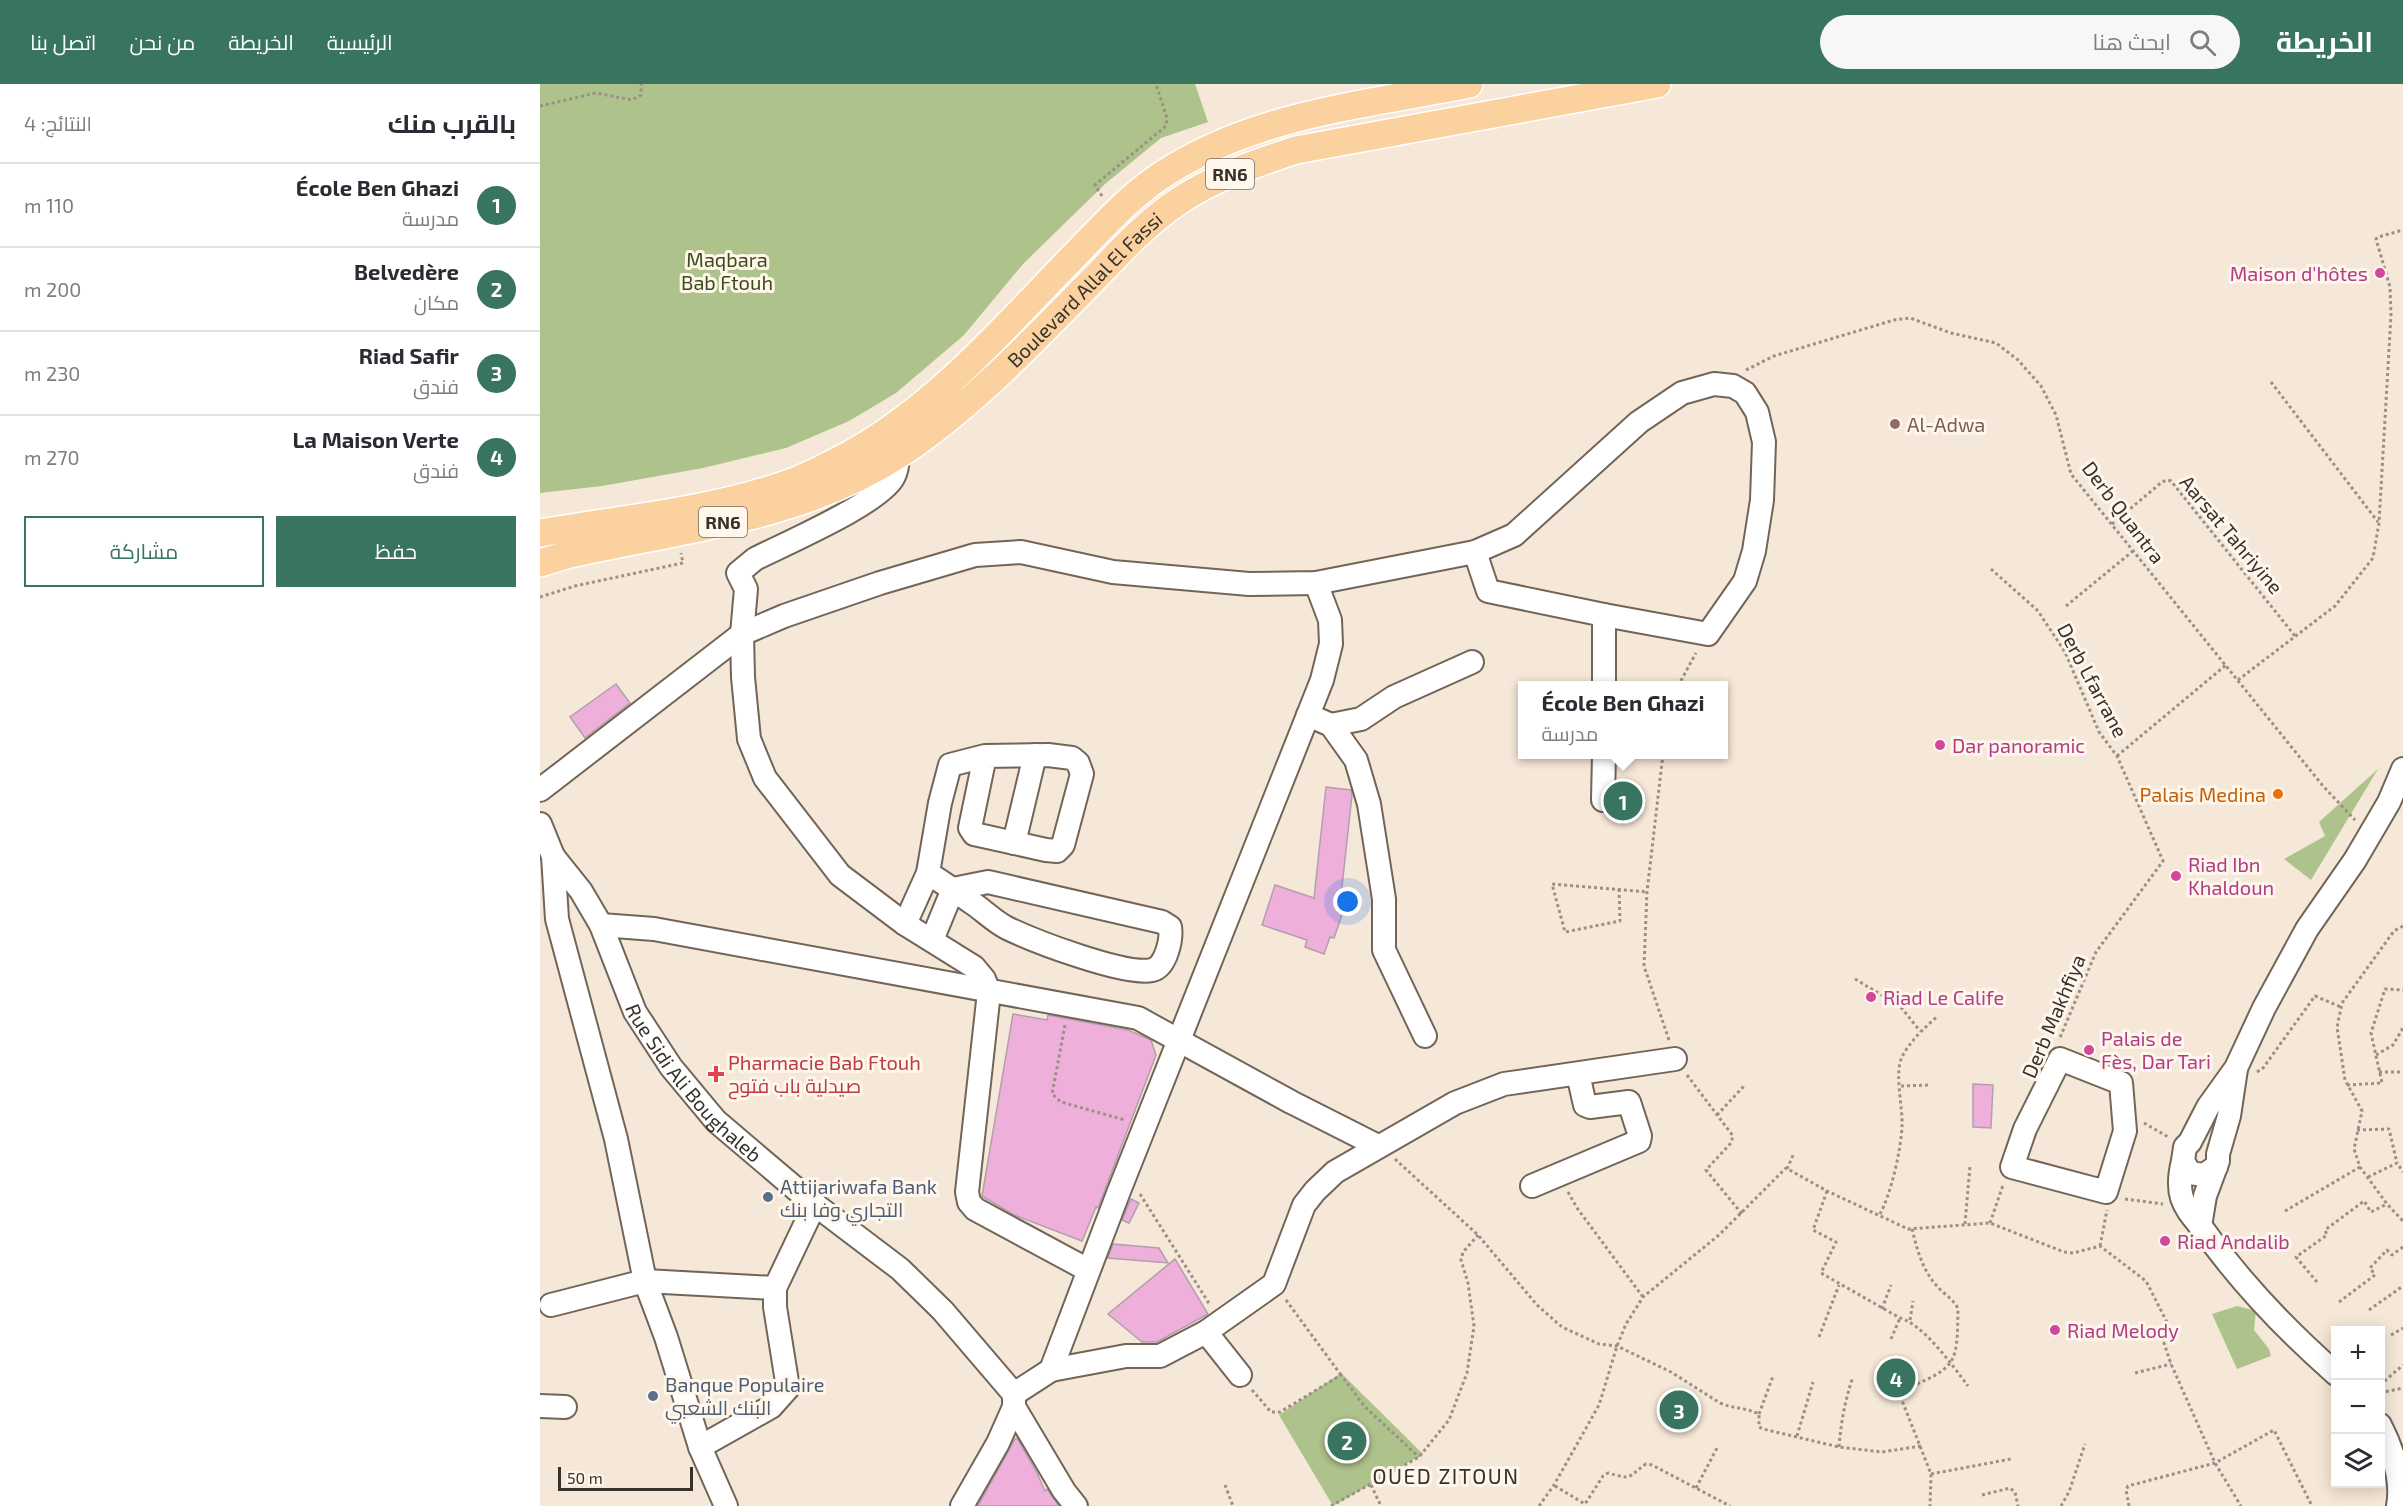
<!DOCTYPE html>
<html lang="ar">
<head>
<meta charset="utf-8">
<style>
	body { margin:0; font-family:"Exo 2",Cairo,sans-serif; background:#f7f7f7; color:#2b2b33; direction:rtl }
	.controls { position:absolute; right:18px; bottom:18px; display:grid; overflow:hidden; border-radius:0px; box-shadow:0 3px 15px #0003 }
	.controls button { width:54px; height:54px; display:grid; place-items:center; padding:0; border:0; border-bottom:2px solid #e1e1e2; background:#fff; color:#2b2b33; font:30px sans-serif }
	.scale { position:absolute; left:18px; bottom:15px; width:135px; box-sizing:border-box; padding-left:6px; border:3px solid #37312b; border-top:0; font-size:16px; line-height:21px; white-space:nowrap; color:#37312b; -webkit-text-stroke:4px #fff6ec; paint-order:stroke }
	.you { position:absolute; left:808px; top:818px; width:21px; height:21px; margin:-15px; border:4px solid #fff; border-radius:50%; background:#1a73e8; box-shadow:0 0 0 9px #1a73e833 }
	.badge { display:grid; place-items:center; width:39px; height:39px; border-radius:50%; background:#38745f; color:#fff; font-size:20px; font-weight:700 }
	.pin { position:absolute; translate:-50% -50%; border:3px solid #fff; box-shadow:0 2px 6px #0006 }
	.popup { position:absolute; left:978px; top:597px; width:210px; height:78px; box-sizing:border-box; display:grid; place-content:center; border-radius:0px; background:#fff; filter:drop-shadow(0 2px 4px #0005); font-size:20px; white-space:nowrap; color:#7c7c81 }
	.popup b { font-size:22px; color:#2b2b33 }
	.popup::after { content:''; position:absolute; left:50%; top:100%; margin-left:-12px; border:12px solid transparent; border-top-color:#fff }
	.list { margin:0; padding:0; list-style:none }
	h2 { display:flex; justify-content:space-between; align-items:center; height:78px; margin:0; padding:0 24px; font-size:26px }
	h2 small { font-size:20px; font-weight:400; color:#7c7c81 }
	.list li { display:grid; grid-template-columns:39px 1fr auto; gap:18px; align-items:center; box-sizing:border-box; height:84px; padding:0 24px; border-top:2px solid #e1e1e2 }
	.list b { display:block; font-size:22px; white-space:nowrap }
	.list p { margin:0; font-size:20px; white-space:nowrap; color:#7c7c81 }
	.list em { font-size:20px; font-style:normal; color:#7c7c81 }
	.actions { display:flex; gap:12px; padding:18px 24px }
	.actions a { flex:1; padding:14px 0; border:2px solid #38745f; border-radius:0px; text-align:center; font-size:21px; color:#38745f }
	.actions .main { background:#38745f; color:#fff }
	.icon { flex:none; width:33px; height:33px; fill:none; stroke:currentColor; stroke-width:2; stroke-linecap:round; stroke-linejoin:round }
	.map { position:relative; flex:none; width:1863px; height:1422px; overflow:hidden; direction:ltr }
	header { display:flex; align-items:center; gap:36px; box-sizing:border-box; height:84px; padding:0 30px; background:#38745f; color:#fff }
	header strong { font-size:28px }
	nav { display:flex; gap:33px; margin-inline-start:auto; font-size:21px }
	.search { width:420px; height:54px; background:#f7f7f7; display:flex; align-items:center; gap:15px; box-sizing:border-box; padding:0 21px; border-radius:33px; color:#7c7c81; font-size:22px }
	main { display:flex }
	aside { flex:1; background:#fff }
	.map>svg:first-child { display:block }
	.green { fill:#aec28c }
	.building { fill:#efafdb; stroke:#b19fab; stroke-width:1.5 }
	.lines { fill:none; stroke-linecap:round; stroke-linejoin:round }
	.minor-casing { stroke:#726557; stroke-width:26 }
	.major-casing { stroke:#fff; stroke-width:30 }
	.path { stroke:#9b9085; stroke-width:3; stroke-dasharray:3 3; stroke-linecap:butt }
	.minor { stroke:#fff; stroke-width:22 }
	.major { stroke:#fad19f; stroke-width:27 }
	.hotel-dot { fill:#d1479c; stroke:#fff6ec; stroke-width:2 }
	.education-dot { fill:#8d6e63; stroke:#fff6ec; stroke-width:2 }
	.food-dot { fill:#e8710a; stroke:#fff6ec; stroke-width:2 }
	.health-dot { fill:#e0444e; stroke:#fff6ec; stroke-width:2 }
	.service-dot { fill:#5c6f8a; stroke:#fff6ec; stroke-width:2 }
	.labels { text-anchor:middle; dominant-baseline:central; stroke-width:6; stroke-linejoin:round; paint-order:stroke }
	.shield { fill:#fff6ec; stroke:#736c65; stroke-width:1.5 }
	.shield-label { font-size:18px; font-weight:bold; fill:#37312b }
	.park-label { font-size:20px; fill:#3c4b1a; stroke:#fff6ec }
	.hotel-label { font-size:20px; fill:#b23c85; stroke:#fff6ec; text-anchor:start }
	.street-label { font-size:20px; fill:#37312b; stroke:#fff6ec }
	.education-label { font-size:20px; fill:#785e54; stroke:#fff6ec; text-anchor:start }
	.food-label { font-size:20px; fill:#c56008; stroke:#fff6ec; text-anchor:end }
	.health-label { font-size:20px; fill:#be3a42; stroke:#fff6ec; text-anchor:start }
	.service-label { font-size:20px; fill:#4e5e75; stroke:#fff6ec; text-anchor:start }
	.neighbourhood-label { font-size:21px; letter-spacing:1.5px; fill:#37312b; stroke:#fff6ec }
</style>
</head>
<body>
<header>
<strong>الخريطة</strong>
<div class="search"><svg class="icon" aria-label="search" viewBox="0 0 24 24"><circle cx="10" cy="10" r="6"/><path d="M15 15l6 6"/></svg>ابحث هنا</div>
<nav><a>الرئيسية</a><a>الخريطة</a><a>من نحن</a><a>اتصل بنا</a></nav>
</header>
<main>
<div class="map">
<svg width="1863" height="1422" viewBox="0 0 1863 1422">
	<rect width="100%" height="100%" fill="#f6e8d8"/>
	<path class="green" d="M0,0H655L668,38L621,54L565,100L483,180L424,251L356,309L309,337L246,364L163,384L62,402L0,409Z
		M1838,685L1771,796L1744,775L1785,752L1779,738Z
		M1697,1222L1716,1227L1714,1246L1729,1265L1731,1272L1697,1285L1672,1230Z
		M801,1289L883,1370L793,1422L739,1331Z"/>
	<path class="building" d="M76,600L90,619L45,654L30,633Z
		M786,703L811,706L812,711L800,821L805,822L794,854L790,853L784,870L765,863L767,856L722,841L735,801L774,814Z
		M473,930L507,936L508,931L588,946L611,956L616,971L558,1124L556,1123L542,1157L474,1131L442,1112Z
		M1433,1000L1453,1001L1451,1044L1433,1043Z
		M591,1115L599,1119L589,1139L582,1136Z
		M573,1160L619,1164L628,1179L568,1174Z
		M635,1175L668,1230L617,1258H602L568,1230Z
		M477,1354L497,1389L505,1407L507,1405L519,1422H438L475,1355Z"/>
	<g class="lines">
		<defs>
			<g id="minor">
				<path d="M351,362C358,371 359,381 354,392C343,418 244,460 215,475L198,489L206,505L202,550L203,593L209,655L225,694L300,791L365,840L434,883L444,895L449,908L427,1108L429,1118L435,1125L548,1186"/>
				<path d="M935,468L948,507L1064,531V602"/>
				<path d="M768,631L791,641L816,676L829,720L844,815V866L885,952"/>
				<path d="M791,641L821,635L854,613L932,578"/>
				<path d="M0,706L202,550L244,532L340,499L435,471L481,468L573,488L709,500L776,499L935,468L974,451L1099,338L1142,309L1174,300L1193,302L1205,309L1217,328L1224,358L1222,416L1214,467L1205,497L1168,550L1064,531"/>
				<path d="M1063,716L1064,670"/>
				<path d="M0,740L13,772L17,835L76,1055L105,1197L126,1253L160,1363L186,1422"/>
				<path d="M474,759L495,671"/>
				<path id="s1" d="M13,772L41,807L61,841L95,928L131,983L176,1037L269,1116L360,1185L403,1227L474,1310"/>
				<path d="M388,789C405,800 421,811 438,823C447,830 457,839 467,844C494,857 585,892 612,886C626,883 632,855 630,843L622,838L448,798L413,805"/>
				<path d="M365,840L388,789L400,719L410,681L445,672L508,671L532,674L538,679L542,690L523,761L517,767L506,766L434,750L430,744L445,672"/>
				<path d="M61,841L114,845L598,934L751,1018L838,1062"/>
				<path d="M392,856L413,805"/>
				<path d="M1520,975L1581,999L1585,1047L1566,1108L1472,1083L1485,1045Z"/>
				<path d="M1643,1077C1640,1089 1638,1101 1642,1114C1646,1126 1654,1134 1662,1144C1700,1198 1746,1246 1796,1290"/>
				<path d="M1676,1083L1664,1091L1650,1089L1643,1077L1645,1063L1650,1058L1668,1023L1696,984L1724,924L1767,845L1815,776L1849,718L1863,685"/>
				<path d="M992,1102L1099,1057L1100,1052L1089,1018L1050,1023L1045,1021L1038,990"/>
				<path d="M1660,1142L1665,1112L1678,1077V1070L1689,1032L1696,985"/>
				<path d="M11,1221L105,1197L235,1204"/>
				<path d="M666,1248L700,1291"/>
				<path d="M511,1286L586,1272H620L666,1248L734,1200L764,1121L775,1107L795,1088L915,1019L964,1000L1135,975"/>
				<path d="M474,1310L511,1286L579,1107L782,596L791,560L790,536L776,499"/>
				<path d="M474,1310V1323L524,1407L536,1422"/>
				<path d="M0,1322L25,1323"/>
				<path d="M1840,1341C1852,1364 1863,1396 1858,1422"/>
				<path d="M160,1363L231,1323L248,1304L235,1223V1204L275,1120"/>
				<path d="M422,1422L458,1359L474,1323"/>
			</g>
			<g id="major">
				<path d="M0,449C80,435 164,428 241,402C265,395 287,382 309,371C395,324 462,246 529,177C558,148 585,116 619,93C710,31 824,21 929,0"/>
				<path id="s2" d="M0,479L26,471C139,445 259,435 358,371C428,325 485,265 543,206C573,176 601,143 636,119C672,94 714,80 756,66L1117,0"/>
			</g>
		</defs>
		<use href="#minor" class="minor-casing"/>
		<use href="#major" class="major-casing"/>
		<path class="path" d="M0,22L56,9L92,16L101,11V0
			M562,112L555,101L626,42L627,34L616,0
			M1206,286L1234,272L1354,236L1370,234L1411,249L1456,259L1478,276L1501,302L1516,331L1531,390L1783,702L1815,736
			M1731,298L1838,438
			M1572,440L1622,398L1627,396L1631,397L1755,552
			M1451,485L1498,527L1525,568L1559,648L1577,672L1623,777L1556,868L1519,956
			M0,513L35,502L143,479L141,469
			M1526,522L1593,467
			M1698,596L1795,522L1833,474L1839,439L1851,231L1850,203L1836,155L1838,153L1863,146
			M1138,602L1156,569
			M1123,670L1107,808L1104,882L1129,956
			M1577,672L1686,581
			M1079,805L1080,837L1025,848L1012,800L1107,808
			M1863,842L1854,847L1802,919L1797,943L1805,996L1822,1027L1814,1065L1820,1083L1847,1120L1863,1137
			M1315,895L1360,922L1380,947
			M525,941L512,1010L521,1018L585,1036
			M1836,971L1853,961L1863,944
			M1717,988L1723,984L1775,912L1801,923
			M1839,988H1863
			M1147,991L1193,1052L1191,1059L1166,1086L1202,1130
			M1807,1001L1842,999L1831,949L1845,905L1863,906
			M1361,1002L1391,1001
			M1177,1031L1204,1002
			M1604,1039L1630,1054
			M1817,1046L1849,1045L1857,1079
			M855,1075L938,1151L997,1221L1022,1243L1059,1260L1077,1262L1131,1288L1180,1319C1194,1325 1204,1323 1219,1330V1343L1223,1345L1299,1363L1342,1368L1381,1362
			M1247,1085L1254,1069
			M1828,1093L1857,1079L1863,1088
			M1287,1107L1273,1146L1296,1158L1281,1189L1360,1234C1383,1240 1413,1282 1428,1302
			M1028,1108L1037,1124L1103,1213
			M600,1110L670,1221
			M1585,1115L1623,1120
			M1745,1127L1820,1083
			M1340,1130C1351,1110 1361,1066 1362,1042C1363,1023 1354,989 1362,973C1370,957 1384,944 1398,932
			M1450,1139L1463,1101
			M1425,1140L1430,1082
			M1372,1145C1377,1165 1382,1185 1396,1201C1402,1209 1415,1216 1418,1225C1417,1283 1417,1282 1364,1306L1361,1314L1391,1390L1390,1422
			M1560,1162L1567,1126
			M1777,1198L1756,1173L1787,1151L1785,1146L1824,1117L1831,1128L1847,1120
			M746,1216L801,1291
			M1799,1218L1835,1191L1830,1184L1847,1166L1852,1171L1863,1163
			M1342,1225L1351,1201
			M1829,1226L1863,1202
			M1370,1236L1373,1217
			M1851,1251L1863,1244
			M1279,1253L1299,1201
			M1351,1255L1360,1234
			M1595,1289L1631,1280
			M1840,1301L1863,1281
			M712,1306L731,1328H740L801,1291L825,1323L879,1373
			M1840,1309L1863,1304
			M1219,1330L1233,1292
			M1257,1352L1273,1298
			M1299,1363C1301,1338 1305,1316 1313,1293
			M1391,1390L1471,1375
			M685,1401L693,1422
			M831,1401L841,1422
			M1015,1402L1045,1420L1063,1392L1068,1389C1093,1396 1086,1394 1106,1380L1112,1381L1190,1422
			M1156,1404L1177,1364
			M1442,1411L1470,1404L1475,1408L1478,1422
			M791,1422L879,1373L909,1336L927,1289L934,1242L928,1199L921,1176L923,1168L938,1151
			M999,1422L1014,1401L1059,1321L1077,1262L1086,1240L1103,1213L1179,1151L1246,1084L1287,1107L1368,1145L1450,1139L1524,1168L1533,1169L1560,1162L1606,1197L1633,1250V1255L1624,1259L1631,1280L1675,1379L1701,1422
			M1521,1422L1529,1408L1545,1360
			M1589,1422L1586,1406L1588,1402L1675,1379L1734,1346L1772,1422"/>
		<use href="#minor" class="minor"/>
		<use href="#major" class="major"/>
	</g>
	<g class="hotel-dot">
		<circle cx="1840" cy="189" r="6"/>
		<circle cx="1400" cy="661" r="6"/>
		<circle cx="1636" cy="792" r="6"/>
		<circle cx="1331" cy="913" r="6"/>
		<circle cx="1549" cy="966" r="6"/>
		<circle cx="1625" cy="1157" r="6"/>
		<circle cx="1515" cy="1246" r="6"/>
	</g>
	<circle class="education-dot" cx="1355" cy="340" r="6"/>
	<circle class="food-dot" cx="1738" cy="710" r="6"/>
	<path class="health-dot" d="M173 981h6v6h6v6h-6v6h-6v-6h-6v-6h6z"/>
	<g class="service-dot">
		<circle cx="228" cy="1113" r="6"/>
		<circle cx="113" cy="1312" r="6"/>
	</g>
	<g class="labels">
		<g class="shield">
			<rect x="666" y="75" width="48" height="30" rx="4.5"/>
			<rect x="159" y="423" width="48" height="30" rx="4.5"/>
		</g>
		<g class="shield-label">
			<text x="690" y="90">RN6</text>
			<text x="183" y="438">RN6</text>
		</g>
		<g class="park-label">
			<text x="187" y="175">Maqbara<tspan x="187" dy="23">Bab Ftouh</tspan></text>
		</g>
		<g class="hotel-label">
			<text x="1828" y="189" text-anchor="end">Maison d'hôtes</text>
			<text x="1412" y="661">Dar panoramic</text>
			<text x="1648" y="780">Riad Ibn<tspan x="1648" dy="23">Khaldoun</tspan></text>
			<text x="1343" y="913">Riad Le Calife</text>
			<text x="1561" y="954">Palais de<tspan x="1561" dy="23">Fès, Dar Tari</tspan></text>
			<text x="1637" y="1157">Riad Andalib</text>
			<text x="1527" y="1246">Riad Melody</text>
		</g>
		<g class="street-label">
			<text stroke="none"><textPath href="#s2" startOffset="626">Boulevard Allal El Fassi</textPath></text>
			<text transform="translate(1584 428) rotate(53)">Derb Quantra</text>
			<text transform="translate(1692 450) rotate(50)">Aarsat Tahriyine</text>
			<text transform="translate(1553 596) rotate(62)">Derb Lfarrane</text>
			<text transform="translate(1513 932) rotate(-67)">Derb Makhfiya</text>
			<text stroke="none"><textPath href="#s1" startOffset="270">Rue Sidi Ali Boughaleb</textPath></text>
		</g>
		<g class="education-label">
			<text x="1367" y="340">Al-Adwa</text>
		</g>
		<g class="food-label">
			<text x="1726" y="710">Palais Medina</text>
		</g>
		<g class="health-label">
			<text x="188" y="978">Pharmacie Bab Ftouh<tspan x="188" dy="23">صيدلية باب فتوح</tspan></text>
		</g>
		<g class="service-label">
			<text x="240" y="1102">Attijariwafa Bank<tspan x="240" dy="23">التجاري وفا بنك</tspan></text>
			<text x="125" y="1300">Banque Populaire<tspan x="125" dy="23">البنك الشعبي</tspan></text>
		</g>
		<g class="neighbourhood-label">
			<text x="906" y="1391">OUED ZITOUN</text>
		</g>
	</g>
</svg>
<div class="controls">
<button>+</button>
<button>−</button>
<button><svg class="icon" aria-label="layers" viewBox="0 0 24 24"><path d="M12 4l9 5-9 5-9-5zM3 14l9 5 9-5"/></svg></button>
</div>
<div class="scale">50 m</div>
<div class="you"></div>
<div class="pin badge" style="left:1083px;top:717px">1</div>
<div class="popup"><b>École Ben Ghazi</b>مدرسة</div>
<div class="pin badge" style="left:807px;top:1357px">2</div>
<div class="pin badge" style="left:1139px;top:1326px">3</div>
<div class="pin badge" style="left:1356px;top:1294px">4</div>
</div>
<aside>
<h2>بالقرب منك<small>النتائج: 4</small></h2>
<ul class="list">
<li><span class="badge">1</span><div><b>École Ben Ghazi</b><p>مدرسة</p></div><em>110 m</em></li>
<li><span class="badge">2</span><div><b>Belvedère</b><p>مكان</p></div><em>200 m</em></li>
<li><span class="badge">3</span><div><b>Riad Safir</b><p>فندق</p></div><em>230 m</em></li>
<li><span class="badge">4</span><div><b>La Maison Verte</b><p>فندق</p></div><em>270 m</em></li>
</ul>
<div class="actions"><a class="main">حفظ</a><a>مشاركة</a></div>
</aside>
</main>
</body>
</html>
